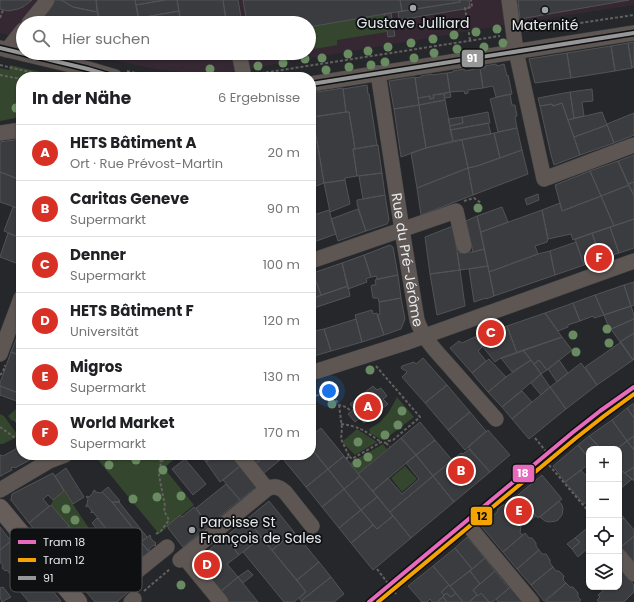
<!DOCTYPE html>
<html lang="de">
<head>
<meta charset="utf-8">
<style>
	body { margin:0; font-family:Poppins,sans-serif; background:#f2f2f2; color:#202124 }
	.controls { position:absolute; right:12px; bottom:12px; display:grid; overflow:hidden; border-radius:8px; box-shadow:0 1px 3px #0004 }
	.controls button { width:36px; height:36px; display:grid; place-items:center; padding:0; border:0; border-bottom:1px solid #e0e0e0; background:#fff; color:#202124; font:20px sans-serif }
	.you { position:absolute; left:329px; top:391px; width:14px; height:14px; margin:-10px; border:3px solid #fff; border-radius:50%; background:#1a73e8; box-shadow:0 0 0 6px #1a73e833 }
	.badge { display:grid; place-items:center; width:26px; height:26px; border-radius:50%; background:#d93025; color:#fff; font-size:13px; font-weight:700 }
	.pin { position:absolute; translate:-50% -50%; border:2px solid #fff; box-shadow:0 1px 4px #0006 }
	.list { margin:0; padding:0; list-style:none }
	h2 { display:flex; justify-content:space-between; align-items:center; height:52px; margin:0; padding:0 16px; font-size:17px }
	h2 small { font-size:13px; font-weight:400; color:#757577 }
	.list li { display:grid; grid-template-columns:26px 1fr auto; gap:12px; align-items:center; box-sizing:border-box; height:56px; padding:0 16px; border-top:1px solid #e0e0e0 }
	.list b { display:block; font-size:15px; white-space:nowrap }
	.list p { margin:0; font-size:13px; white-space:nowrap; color:#757577 }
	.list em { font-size:13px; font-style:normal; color:#757577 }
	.icon { flex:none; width:22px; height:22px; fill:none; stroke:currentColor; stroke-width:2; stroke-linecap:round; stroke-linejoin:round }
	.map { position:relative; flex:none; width:634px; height:602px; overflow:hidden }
	.search { position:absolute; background:#fff; box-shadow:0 1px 3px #0004; left:16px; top:16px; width:300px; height:44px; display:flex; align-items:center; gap:10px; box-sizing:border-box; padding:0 14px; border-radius:22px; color:#757577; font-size:15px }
	.panel { position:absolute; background:#fff; box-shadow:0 1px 3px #0004; left:16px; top:72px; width:300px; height:388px; border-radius:16px }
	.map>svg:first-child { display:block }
	.medical { fill:#352833 }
	.green { fill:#34462d }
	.building { fill:#3b3c3f; stroke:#525357 }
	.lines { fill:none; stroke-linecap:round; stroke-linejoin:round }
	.minor-casing { stroke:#414244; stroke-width:16 }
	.major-casing { stroke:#414244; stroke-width:19 }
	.path { stroke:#64605f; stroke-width:2; stroke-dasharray:3 2; stroke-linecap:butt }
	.minor { stroke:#5e5653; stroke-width:15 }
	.major { stroke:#675e5c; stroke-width:18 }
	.bus-1-casing { stroke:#0e1012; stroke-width:7 }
	.bus-1 { stroke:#979797; stroke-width:4 }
	.tram-1-casing { stroke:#0e1012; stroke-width:7 }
	.tram-2-casing { stroke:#0e1012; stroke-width:7 }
	.tram-1 { stroke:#e86abc; stroke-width:4 }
	.tram-2 { stroke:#f5a300; stroke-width:4 }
	.tree { fill:#6a8b61 }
	.poi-dot { fill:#a2a5a8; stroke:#0e1012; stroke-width:1.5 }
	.labels { text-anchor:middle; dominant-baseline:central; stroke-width:3.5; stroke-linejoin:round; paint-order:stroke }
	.poi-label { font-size:14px; fill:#e6e9ec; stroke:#0e1012 }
	.street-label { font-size:14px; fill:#e6e9ec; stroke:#0e1012 }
	.key { fill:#0e1012; stroke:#4f5153; stroke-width:1 }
	.key-label { font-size:11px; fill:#e6e9ec }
	.line-badge { stroke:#0e1012; stroke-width:1.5 }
	.badge-label { font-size:11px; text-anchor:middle; font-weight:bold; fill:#fff }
	.pale-badge-label { font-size:11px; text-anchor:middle; font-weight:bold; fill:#111 }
</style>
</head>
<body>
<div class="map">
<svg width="634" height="602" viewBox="0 0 634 602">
	<rect width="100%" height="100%" fill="#25272a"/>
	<path class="medical" d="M0,0H634V5L518,23L211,75L155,69L79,53H309V23H23V39L0,33Z"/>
	<path class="green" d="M384,14L387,32L337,40V45L309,50V27Z
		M247,53H288L248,60Z
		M10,65L62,77H21V117L0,121V68L9,70Z
		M21,396V417L12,421L8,416L16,409Z
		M397,397L414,417L384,440H382L370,433L369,429L379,423L389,412Z
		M0,414L4,416L17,434L15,438L3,444H0Z
		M357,429L377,442L355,455L342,442Z
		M383,444L387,449L358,474L350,463Z
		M94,455H179L164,468L194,505L159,534Z
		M405,466L417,479L402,492L391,478Z
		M64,491L119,573L112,579L51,505L53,500Z"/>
	<path class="building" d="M0,0H32L23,7L18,9L8,11L0,9Z
		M40,0H61L73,7L97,12L100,23H44L32,9Z
		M61,0H96L97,12L73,7Z
		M96,0H135L139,23H100Z
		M135,0H165L136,5Z
		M165,0H177L179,11L139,18L136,5Z
		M177,0H223L226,23H181Z
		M223,0H238L242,23H227Z
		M243,0H400L402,11L309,27V23H247Z
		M400,0H460V2L402,11Z
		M460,0H469L470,8L399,20L398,12L460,2Z
		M518,0H629L520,19Z
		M179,11L181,23H139V18Z
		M391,13L395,36L388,37L384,14Z
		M634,42V67L632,68L628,43Z
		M628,43L632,68L615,71L611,46Z
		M611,46L615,71L571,78L567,53Z
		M567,53L571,78L535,83L529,59Z
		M496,64L497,66L504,64L507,76L508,75L512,94L496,97L493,86L483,88L480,68H485V66Z
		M480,68L483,88L468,90V93L465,94L464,91L450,92L447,73L453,72V71L464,69L465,71Z
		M447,73L450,92L433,95L434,98L430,99V96L418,98L415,78L421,77V76L432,74V75Z
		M415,77L419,105L394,109L389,81Z
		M367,85L368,94H369L377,145L355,149L349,112H346L343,89Z
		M343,88L346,112L313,117L311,103V93Z
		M592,89L593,101L582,102L584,116L574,118L570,92Z
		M450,92L451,97L445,98L444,94Z
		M570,92L574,118L568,120L562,103L553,106L552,104L540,106L538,98Z
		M444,94L445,100L419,105L418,98L430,96V99L434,98L433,95Z
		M510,94L512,105H515L517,116L515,117L517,128L498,132L490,99Z
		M445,100L453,141L426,148L419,105Z
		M562,103L580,155L554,165L551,155L540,106L552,104L553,106Z
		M419,105L426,148L401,157L394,109Z
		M346,112H349L355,149H353L357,176L345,178V180L324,183L313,117Z
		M488,112L490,123L450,130V126L463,123L462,117Z
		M602,112L607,125L574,137L568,120Z
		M634,113V135L614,143L607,124Z
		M462,117L463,123L450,126L448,119Z
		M488,123L491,134L453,141L450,130Z
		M607,125L614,143L580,155L574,137Z
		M517,128L522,150L500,158L494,133Z
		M494,133L500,158L477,166L468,168L462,140Z
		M21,139V180L0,172V142Z
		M462,140L468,168L417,188L411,153L426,148Z
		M317,141L324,183L311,188V142Z
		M378,145L382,173L357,176L353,149Z
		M522,150L528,174L473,195L468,168L477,166Z
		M634,155V182L628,184L618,161Z
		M618,161L629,185L601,196L590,171Z
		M468,168L473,195L421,215L417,188Z
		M590,171L601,196L562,211L555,185Z
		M0,172L21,180V205L20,209L0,202Z
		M382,173L385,195L363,199L359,176Z
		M345,180L350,204L330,212L324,183Z
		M634,182V196L628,184Z
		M629,185L634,196V219L614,226L601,196Z
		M538,194L539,200L527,205L525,199Z
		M385,195L389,220L387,224L366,231L357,204V200Z
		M601,196L614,226L573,240L571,234L548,239L542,210L560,203L562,211Z
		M13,207L21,209V238L4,231Z
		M502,207L508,222L481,232L477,216Z
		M358,209L366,231L338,241L331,219Z
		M329,210L336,234L311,243V216Z
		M542,210L548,239L547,242L535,246L538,254L489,272L481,232Z
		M477,216L484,249L473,252L466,221Z
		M634,219V248L619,253L610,227Z
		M453,226L460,270L430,274L425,237Z
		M610,227L619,253L601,259L592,233Z
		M8,233L21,238V265L0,257Z
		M592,233L601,259L584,265L575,239Z
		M576,242L584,265L555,275L550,251Z
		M390,245L393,247L398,275L377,279L376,276L371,277L364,255Z
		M484,249L488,266L460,270L457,253L473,252Z
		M550,251L555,275L494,296L489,272L538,254Z
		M364,255L371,277L366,279L367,282L348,289L342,263Z
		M342,263L348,286L321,295L313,273Z
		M488,266L494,296L486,299V298L474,302L469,269Z
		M460,270L465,306L437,315L430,274Z
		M311,273H313L321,295L311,299Z
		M398,275L401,298L379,302L378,298H373L371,287L372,285H376L375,280Z
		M634,282V305L631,306L624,285Z
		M624,285L631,306L604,315L595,295Z
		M348,286L350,296L311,309V299Z
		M595,295L604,315L594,318L593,316L580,321L573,303Z
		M401,298L405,319L401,329L384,335L377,315L380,314L379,302Z
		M573,303L580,321L568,325V327L558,331L545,313Z
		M631,306L634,315V319L611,329L607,323L604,315Z
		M372,310L373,314L377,313L384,335L362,342L355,315Z
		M545,313L562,337L517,353L507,326Z
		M356,319L362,342L331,351L324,329Z
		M634,319V333L620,342L611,329Z
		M507,326L517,353L499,359L495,362L475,337Z
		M324,329L331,351L311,357V332Z
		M634,333V359L633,360L620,342Z
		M18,334L21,336V356L11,352Z
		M475,337L482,347L478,351L486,361L472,373L450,348L459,341L462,343Z
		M562,337L572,350L547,370L539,360L534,364L523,350Z
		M621,342L633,360L597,385L585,367Z
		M523,350L531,360L512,372L501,358Z
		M11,352L21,356V394L0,386V383Z
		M423,358L447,385L425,403L402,377L407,372L405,370H404L401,368L402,366L414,362L416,364Z
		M489,359L506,377L488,392L472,373Z
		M531,360L541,374L502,407L488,392L506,377Z
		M539,360L547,370L541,374L534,364Z
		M559,360L568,373L557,382L548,369Z
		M581,363L597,385L566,409L550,387Z
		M541,374L550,387L541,395L531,383Z
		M447,385L470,412L448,430L425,403Z
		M0,386L21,394L19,402L0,395Z
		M373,386L377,390L381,388L387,396L383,399L388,404L364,423L360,418L355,422L348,414L354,409L350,404Z
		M550,387L566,409L529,439L512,419Z
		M522,391L532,402L512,419L502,407Z
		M634,403V418L627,408Z
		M627,408L634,418V436L627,441L612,420Z
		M470,412L486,431L465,450L448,430Z
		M21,417V428L14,420Z
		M612,420L627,441L617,449H601L589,436Z
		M420,422L435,440L416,455L401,438Z
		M321,428L344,456L328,469L311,448V436Z
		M488,430L510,455L490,472L468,447Z
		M589,436L601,449H589V458L578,445Z
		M634,436V450L627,441Z
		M401,438L416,455L373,491L358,474Z
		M435,440L452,460L433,476L416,455Z
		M627,441L634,450V467L625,473L619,468V449H617Z
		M578,445L589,458V464L565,482L553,466Z
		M21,446V455H36L37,456L15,468L14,467L11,468L12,470L2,475V476H0V455L3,456Z
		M311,448L328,469L306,487L283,459L287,455H311Z
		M469,449L490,472L454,502L433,476L461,453L463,454Z
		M200,455H215L206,462Z
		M215,455H231L240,466L220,482L206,462Z
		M247,455H266L256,463Z
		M266,455H275L274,456L278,461L280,459V460L264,473L256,463Z
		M416,455L433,476L390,512L373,491L388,478L402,494L419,479L406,463Z
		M344,456L360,476L344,489L328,469Z
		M185,459L206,484L193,495L172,469Z
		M240,466L257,487L240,500L223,480Z
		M634,467V481L625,473Z
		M66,468L84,497L73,504L55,476Z
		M328,469L344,489L322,507L306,487Z
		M581,470L589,479V500L584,504L565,482Z
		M622,471L632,479L619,490V474Z
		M53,473L64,491L53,500L48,495L43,499L49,506L29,523L11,500L12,494Z
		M542,475L562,499L538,518L519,494Z
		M360,476L377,497L361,510L344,489Z
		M433,476L454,502L411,538L390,512Z
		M226,484L240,500L209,525L196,508Z
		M108,487L120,501L119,502H112L102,492Z
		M344,489L361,510L339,528L322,507Z
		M95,490V492L101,493L102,492L112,502L143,541L141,542L149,552L134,563L93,512L91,513V512L92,511L88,506L86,507V505H87L88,498L86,497L87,496L89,497L93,493V491Z
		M519,494L536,516L525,525H521L520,533L523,535L503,552L481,526L497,512L498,509L503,505H506Z
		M377,497L393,516L377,529L361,510Z
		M269,501L294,532L272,550L247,519Z
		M559,501L562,505L563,509L562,515L558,520L556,521L549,522L545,521L540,517Z
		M112,502H119L147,537L143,541Z
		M51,505L69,526L47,545L29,523Z
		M194,507L209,525L183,547L168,528H169L167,526L180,515L182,517Z
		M361,510L373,525L351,543L339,528Z
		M619,512L624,518L619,522Z
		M393,516L411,538L373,570L351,543L373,525L377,529Z
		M97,518L126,553L121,558L92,523Z
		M624,518L634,530V536L621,547L619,545V522Z
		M247,519L261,537L239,555L225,537Z
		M69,526L86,548L65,566L47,545Z
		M0,527L11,541L0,550Z
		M586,529L589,532V547L578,557L572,549L580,542L575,538Z
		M294,532L319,562L297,580L272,550Z
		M525,533L529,538H532L536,543V546L539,550L517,569L503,552Z
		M150,535L151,537H150L154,542H155L156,543L155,544L156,545L155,546L154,545L149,549L150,551L149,552L141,542Z
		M634,536V560L633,561L621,547Z
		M225,537L239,555L227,564L238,577L220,592L199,565L203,562L200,557Z
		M261,537L306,592L294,602H284L243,552Z
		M467,537L485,558L472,569L455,548Z
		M575,538L580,542L572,549L567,544Z
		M11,541L34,568L27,574L15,580L7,570L5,571L2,568L3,566L0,562V550Z
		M455,548L472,569L450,586L433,566Z
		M539,550L542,554H546L550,560V563L553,567L531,585L517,569Z
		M485,558L495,571L480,584L470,571Z
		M319,562L331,577L301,601L299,598L306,592L297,580Z
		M433,566L449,585L441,592L444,595V596L437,602H432L430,599L427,602H422L408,586Z
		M553,567L556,571H559L564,576L563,580L566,583L544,601L531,585Z
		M34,568L61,601L60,602H29L12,582L27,574Z
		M619,568L634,585V592L624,602H599L597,600L600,597L598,595L603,591L600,587H619Z
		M104,569L112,579L119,573L126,585L128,592L117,602H95L83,588Z
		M248,570L253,575L243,583L238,577Z
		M470,571L480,584L473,590L477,595L469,602H463L450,586Z
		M495,571L509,588L493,602H489L481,593L478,596L473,590Z
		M238,577L258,602H229L220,592Z
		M331,577L344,594L334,602H302L301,601Z
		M566,583L570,587H573L578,593V597L581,600L579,602H545Z
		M449,585L456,593L451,597L446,593L444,595L441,592Z
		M512,586L525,602H498L496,599Z
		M3,587L11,597L2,602L0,597V588Z
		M446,593L451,597L456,593L463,602H447L443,597Z
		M481,593L489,602H469L477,595L478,596Z
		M443,597L447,602H437Z"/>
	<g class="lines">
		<defs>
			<g id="minor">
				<path d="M509,0L516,51L544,179L634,145"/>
				<path d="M29,23L43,6L47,0"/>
				<path d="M0,48L88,69L115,77"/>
				<path d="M7,50L23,30"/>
				<path d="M239,53L244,77"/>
				<path id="s1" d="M378,73L402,230L417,320C423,339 438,353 451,368C466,385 481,402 496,419"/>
				<path d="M311,84L634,33"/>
				<path d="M0,133L21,130"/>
				<path d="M311,261L456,211L464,246"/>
				<path d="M0,354L21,298"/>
				<path d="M311,373L408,342L634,261"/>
				<path d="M240,455L267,489"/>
				<path d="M0,490L49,461L65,455"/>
				<path d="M472,530L532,602"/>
				<path d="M619,556L634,574"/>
				<path d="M184,557L221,602"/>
				<path d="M180,560L267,489C274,485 280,487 285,492L312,526"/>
				<path d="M126,580L167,547"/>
				<path d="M131,602L134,599"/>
			</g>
			<path id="major" d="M0,508L78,602"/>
		</defs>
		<use href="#minor" class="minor-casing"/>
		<use href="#major" class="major-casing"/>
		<path class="path" d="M0,18L3,10
			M526,31L634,15
			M470,40L465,8L472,7L471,0
			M0,65L50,77
			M127,71L153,77
			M256,74L500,36
			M0,75L21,79
			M464,201L474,198L481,203
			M0,375L3,372L5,365
			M311,397L331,392L339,405L346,407L351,411
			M339,405L342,428L341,439L349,456
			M341,424C360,426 366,432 381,442
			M0,427L21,442
			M535,438L554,461
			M386,443L390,447
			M97,455L99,457L106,455
			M158,455L161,462
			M346,459L349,456L352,459L381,442L386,443L388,441L393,440L420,417L376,366
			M549,465L589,512
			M156,534L161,531L169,520L164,511L165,506L159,475L161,462L169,455
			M377,569L396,594
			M144,591L170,569"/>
		<use href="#minor" class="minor"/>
		<use href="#major" class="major"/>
		<defs>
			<path id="bus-1" d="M0,48L88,69L115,77
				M311,84L634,33"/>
		</defs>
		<use href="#bus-1" class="bus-1-casing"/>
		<use href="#bus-1" class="bus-1"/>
		<defs>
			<path id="tram-1" d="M369,602L572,433L600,411L634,387"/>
			<path id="tram-2" d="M378,602L576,438L604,416L634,394"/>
		</defs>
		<use href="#tram-1" class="tram-1-casing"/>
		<use href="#tram-2" class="tram-2-casing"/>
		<use href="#tram-1" class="tram-1"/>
		<use href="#tram-2" class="tram-2"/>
	</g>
	<g class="tree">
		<circle cx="497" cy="29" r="4.5"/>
		<circle cx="476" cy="32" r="4.5"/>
		<circle cx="454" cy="35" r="4.5"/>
		<circle cx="433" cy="39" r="4.5"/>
		<circle cx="411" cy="43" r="4.5"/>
		<circle cx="503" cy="43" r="4.5"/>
		<circle cx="388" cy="47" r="4.5"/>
		<circle cx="484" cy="47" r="4.5"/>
		<circle cx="457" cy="49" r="4.5"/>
		<circle cx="368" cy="51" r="4.5"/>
		<circle cx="434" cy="53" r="4.5"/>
		<circle cx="348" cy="54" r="4.5"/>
		<circle cx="322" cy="58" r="4.5"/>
		<circle cx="414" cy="58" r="4.5"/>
		<circle cx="305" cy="59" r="4.5"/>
		<circle cx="385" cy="62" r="4.5"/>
		<circle cx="283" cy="63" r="4.5"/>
		<circle cx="371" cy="65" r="4.5"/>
		<circle cx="258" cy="66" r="4.5"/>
		<circle cx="349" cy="67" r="4.5"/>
		<circle cx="210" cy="69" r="4.5"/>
		<circle cx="326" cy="70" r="4.5"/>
		<circle cx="16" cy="108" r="4.5"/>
		<circle cx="478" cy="208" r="4.5"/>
		<circle cx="607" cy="329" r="4.5"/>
		<circle cx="573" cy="335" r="4.5"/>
		<circle cx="609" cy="343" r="4.5"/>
		<circle cx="576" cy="352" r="4.5"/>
		<circle cx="370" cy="370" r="4.5"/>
		<circle cx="326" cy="386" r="4.5"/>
		<circle cx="332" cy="404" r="4.5"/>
		<circle cx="402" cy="411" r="4.5"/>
		<circle cx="398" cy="425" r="4.5"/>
		<circle cx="385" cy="435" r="4.5"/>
		<circle cx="358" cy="442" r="4.5"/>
		<circle cx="368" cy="457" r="4.5"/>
		<circle cx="136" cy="460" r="4.5"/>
		<circle cx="357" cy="463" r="4.5"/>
		<circle cx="109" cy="465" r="4.5"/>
		<circle cx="163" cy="470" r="4.5"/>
		<circle cx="181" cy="496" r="4.5"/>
		<circle cx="157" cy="497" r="4.5"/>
		<circle cx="133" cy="499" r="4.5"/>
		<circle cx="66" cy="509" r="4.5"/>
		<circle cx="75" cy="520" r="4.5"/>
		<circle cx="181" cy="585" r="4.5"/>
	</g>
	<g class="poi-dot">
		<circle cx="413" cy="8" r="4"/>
		<circle cx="545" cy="10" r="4"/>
		<circle cx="192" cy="530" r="4"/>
	</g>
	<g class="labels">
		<g class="poi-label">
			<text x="413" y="23">Gustave Julliard</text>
			<text x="545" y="25">Maternité</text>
			<text x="200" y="522" text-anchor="start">Paroisse St<tspan x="200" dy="16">François de Sales</tspan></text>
		</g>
		<g class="street-label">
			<text stroke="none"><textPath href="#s1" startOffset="189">Rue du Pré-Jérôme</textPath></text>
		</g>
	</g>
	<rect x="10" y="528" width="132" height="64" rx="6" class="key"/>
	<rect x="18" y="540" width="18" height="4" fill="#e86abc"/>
	<rect x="18" y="558" width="18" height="4" fill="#f5a300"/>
	<rect x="18" y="576" width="18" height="4" fill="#979797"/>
	<g class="key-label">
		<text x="43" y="546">Tram 18</text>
		<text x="43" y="564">Tram 12</text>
		<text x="43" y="582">91</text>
	</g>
	<g class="line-badge">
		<rect x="461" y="49" width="23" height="19" rx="4" fill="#979797"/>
		<rect x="512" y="464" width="23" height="19" rx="4" fill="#e86abc"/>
		<rect x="470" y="506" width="23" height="20" rx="4" fill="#f5a300"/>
	</g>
	<g class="badge-label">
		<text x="472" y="62">91</text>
		<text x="523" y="477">18</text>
	</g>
	<g class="pale-badge-label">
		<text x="482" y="520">12</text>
	</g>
</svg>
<div class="controls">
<button>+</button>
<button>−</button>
<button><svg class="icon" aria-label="locate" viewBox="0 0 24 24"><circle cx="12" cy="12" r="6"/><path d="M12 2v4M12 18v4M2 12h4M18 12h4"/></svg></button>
<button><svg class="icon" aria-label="layers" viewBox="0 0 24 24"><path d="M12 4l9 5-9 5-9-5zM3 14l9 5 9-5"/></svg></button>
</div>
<div class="you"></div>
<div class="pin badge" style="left:368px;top:407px">A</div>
<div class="pin badge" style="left:461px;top:471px">B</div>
<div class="pin badge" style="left:491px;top:333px">C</div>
<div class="pin badge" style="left:207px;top:565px">D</div>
<div class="pin badge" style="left:519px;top:511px">E</div>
<div class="pin badge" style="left:599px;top:258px">F</div>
<div class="search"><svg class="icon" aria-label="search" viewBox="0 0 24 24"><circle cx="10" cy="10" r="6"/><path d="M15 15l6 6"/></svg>Hier suchen</div>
<section class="panel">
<h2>In der Nähe<small>6 Ergebnisse</small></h2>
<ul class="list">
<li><span class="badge">A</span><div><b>HETS Bâtiment A</b><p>Ort · Rue Prévost-Martin</p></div><em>20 m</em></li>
<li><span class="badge">B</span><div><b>Caritas Geneve</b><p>Supermarkt</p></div><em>90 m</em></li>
<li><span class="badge">C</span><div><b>Denner</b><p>Supermarkt</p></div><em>100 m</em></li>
<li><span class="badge">D</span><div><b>HETS Bâtiment F</b><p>Universität</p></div><em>120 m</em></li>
<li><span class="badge">E</span><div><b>Migros</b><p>Supermarkt</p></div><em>130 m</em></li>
<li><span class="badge">F</span><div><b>World Market</b><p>Supermarkt</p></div><em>170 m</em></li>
</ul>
</section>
</div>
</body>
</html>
